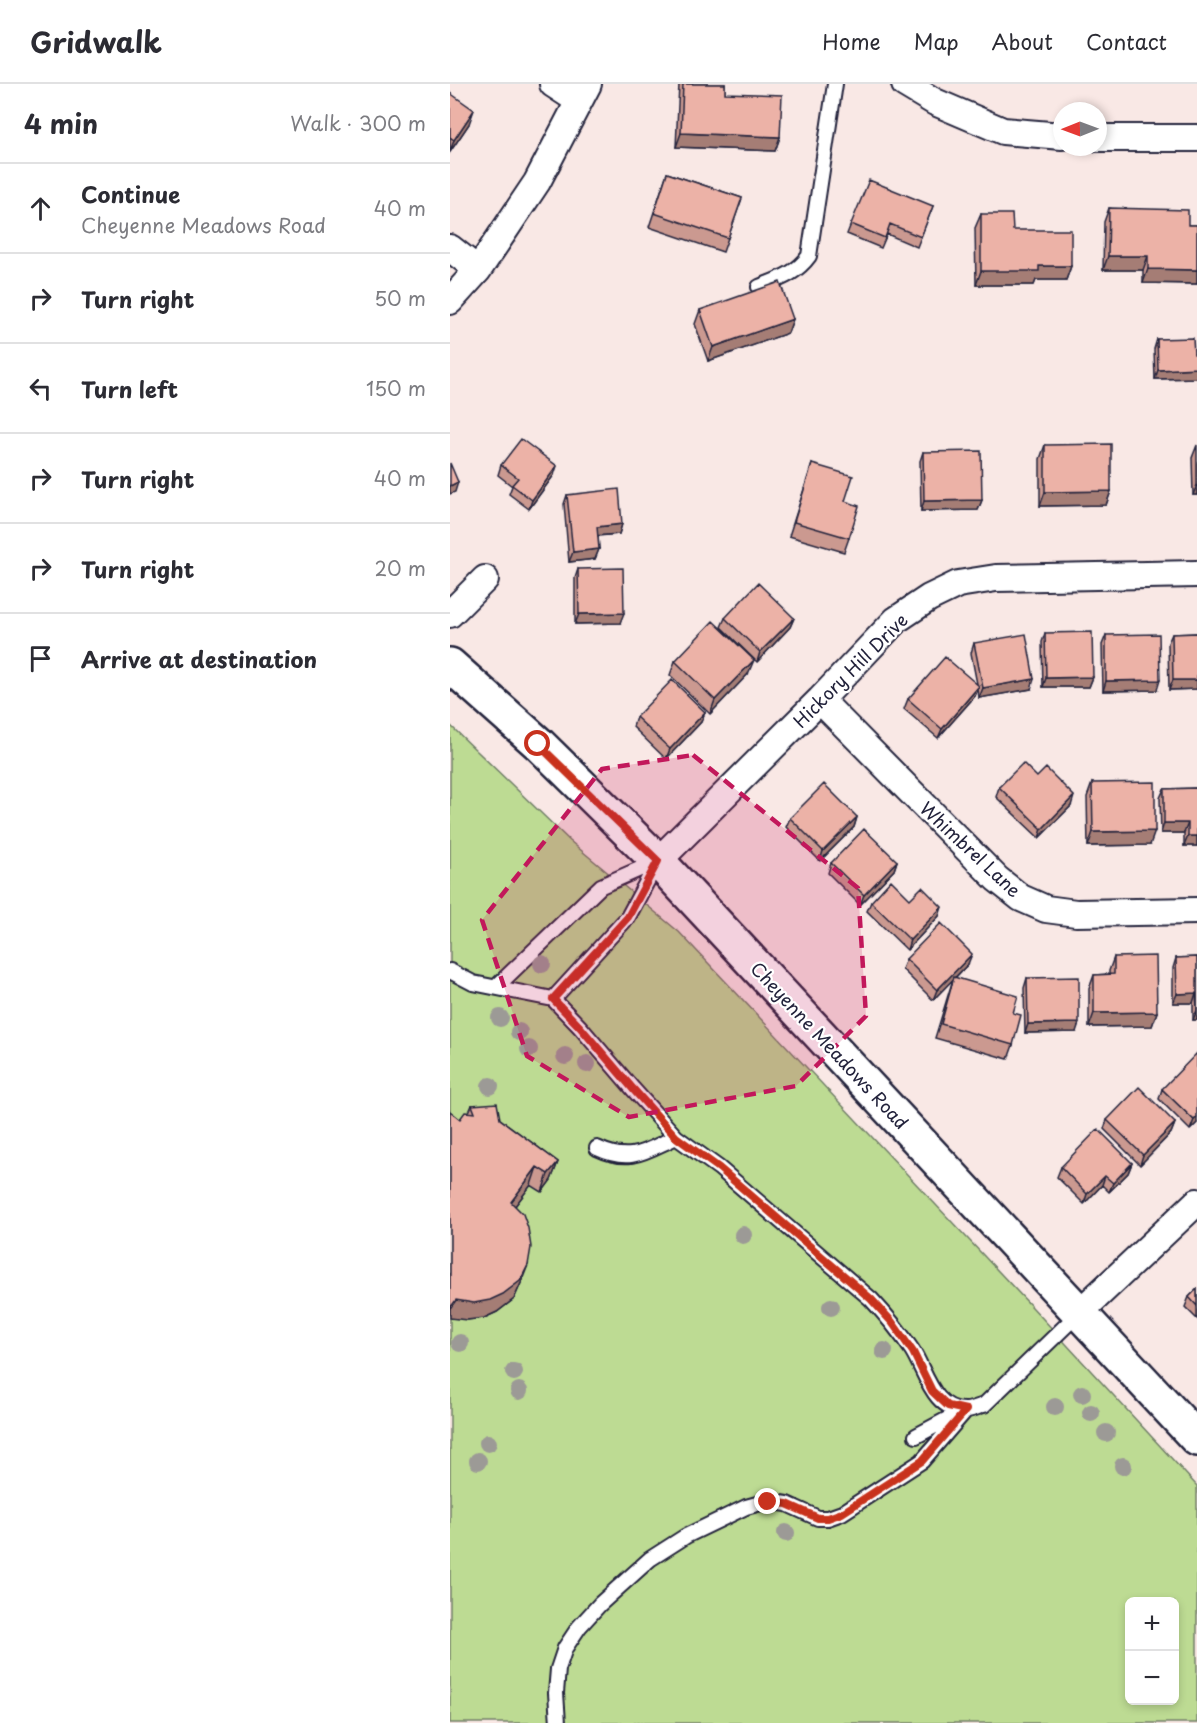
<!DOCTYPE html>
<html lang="en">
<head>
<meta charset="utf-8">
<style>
	body { margin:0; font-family:"Playpen Sans",sans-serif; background:#f2f2f3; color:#2b2b33 }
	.controls { position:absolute; right:18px; bottom:18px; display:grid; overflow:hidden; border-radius:9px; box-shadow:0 3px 9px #0003 }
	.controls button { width:54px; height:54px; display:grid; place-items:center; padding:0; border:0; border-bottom:2px solid #e1e1e2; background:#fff; color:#2b2b33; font:30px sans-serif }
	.compass { position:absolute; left:603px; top:18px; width:54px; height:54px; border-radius:50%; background:#fff; box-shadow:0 3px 9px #0003; rotate:269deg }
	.stop { position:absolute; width:18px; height:18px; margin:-14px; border:4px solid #c8321e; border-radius:50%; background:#fff }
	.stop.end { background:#c8321e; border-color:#fff; box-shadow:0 2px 6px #0008 }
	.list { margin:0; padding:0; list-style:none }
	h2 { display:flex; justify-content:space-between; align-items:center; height:78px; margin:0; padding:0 24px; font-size:26px }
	h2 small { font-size:20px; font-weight:400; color:#7c7c81 }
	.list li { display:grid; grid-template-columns:39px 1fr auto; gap:18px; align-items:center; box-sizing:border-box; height:90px; padding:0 24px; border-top:2px solid #e1e1e2 }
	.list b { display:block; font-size:22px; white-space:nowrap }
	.list p { margin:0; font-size:20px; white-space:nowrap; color:#7c7c81 }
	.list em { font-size:20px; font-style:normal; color:#7c7c81 }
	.icon { flex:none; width:33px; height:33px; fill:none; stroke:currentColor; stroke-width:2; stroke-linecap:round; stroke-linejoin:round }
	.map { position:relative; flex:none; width:747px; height:1639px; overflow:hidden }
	header { display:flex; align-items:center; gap:36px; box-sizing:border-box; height:84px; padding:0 30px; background:#fff; border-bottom:2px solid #e1e1e2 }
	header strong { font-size:28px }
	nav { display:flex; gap:33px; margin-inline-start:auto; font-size:21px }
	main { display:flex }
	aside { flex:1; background:#fff }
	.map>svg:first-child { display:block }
	.green { fill:#bddb93; stroke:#707e67; stroke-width:1.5; fill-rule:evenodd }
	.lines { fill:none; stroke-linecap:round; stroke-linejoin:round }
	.lane-casing { stroke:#22223b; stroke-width:18 }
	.street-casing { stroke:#22223b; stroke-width:30 }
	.secondary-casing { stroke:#22223b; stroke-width:38 }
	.lane { stroke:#fff; stroke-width:14 }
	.street { stroke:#fff; stroke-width:26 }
	.secondary { stroke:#fff; stroke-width:33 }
	.tree { fill:#9c9a96 }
	.wall { fill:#cb9990; stroke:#22223b; stroke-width:1.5 }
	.shaded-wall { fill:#a57d75; stroke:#22223b; stroke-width:1.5 }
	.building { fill:#ecb2a7; stroke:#22223b; stroke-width:1.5 }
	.route { stroke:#c8321e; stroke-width:8 }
	.marked { fill:#c2185b; fill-opacity:0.2; stroke:#c2185b; stroke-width:4.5; stroke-dasharray:12 8; stroke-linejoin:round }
	.labels { text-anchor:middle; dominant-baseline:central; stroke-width:4.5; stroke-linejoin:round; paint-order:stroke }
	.street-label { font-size:18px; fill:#22223b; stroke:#fff }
</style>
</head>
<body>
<header>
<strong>Gridwalk</strong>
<nav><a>Home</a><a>Map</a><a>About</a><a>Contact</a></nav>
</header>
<main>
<aside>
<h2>4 min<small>Walk · 300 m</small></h2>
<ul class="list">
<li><svg class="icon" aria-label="ahead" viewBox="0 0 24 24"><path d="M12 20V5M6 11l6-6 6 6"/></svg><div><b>Continue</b><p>Cheyenne Meadows Road</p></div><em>40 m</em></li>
<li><svg class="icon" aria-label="right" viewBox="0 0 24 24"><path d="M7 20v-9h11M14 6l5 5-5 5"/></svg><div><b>Turn right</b></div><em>50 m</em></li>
<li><svg class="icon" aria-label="left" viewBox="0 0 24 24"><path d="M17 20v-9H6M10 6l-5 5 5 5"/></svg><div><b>Turn left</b></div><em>150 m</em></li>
<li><svg class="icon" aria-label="right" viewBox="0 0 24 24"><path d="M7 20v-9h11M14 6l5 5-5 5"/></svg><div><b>Turn right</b></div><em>40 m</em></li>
<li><svg class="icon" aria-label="right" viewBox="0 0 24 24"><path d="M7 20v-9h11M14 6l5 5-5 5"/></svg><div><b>Turn right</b></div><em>20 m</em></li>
<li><svg class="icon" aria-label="arrive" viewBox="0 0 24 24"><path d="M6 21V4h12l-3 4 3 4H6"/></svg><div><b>Arrive at destination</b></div></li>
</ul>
</aside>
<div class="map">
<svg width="747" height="1639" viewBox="0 0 747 1639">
	<rect width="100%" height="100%" fill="#f9e8e5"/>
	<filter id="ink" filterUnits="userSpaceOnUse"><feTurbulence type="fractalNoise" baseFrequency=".0167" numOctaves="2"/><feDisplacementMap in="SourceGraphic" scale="12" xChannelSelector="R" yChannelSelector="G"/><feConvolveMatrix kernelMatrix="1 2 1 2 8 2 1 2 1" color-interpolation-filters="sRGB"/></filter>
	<g filter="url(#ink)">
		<path class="green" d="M0,641L120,757L229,848L582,1223L747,1402V1639H0ZM680,1518H724V1616H680Z"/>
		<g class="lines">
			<defs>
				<path id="lane" d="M309,203C329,195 346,190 359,172L385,0
					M0,887L23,899L103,915L130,943L183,1005L226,1053L269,1084L421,1215C436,1231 450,1248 462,1266C476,1288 483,1327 516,1326C522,1326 529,1322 534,1321L629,1229
					M46,903L151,802L208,777
					M103,915L178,833L208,777
					M147,1064C181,1080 195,1067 226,1053
					M466,1352L509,1329
					M108,1639L106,1609L108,1585L115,1564L129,1543L150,1520L200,1475L236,1452L296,1423L318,1417L337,1420L368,1434H378L392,1429L472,1377L516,1326"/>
				<path id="street" d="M103,0L129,17
					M455,0L485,18L553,47L612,52
					M648,54H747
					M0,164L28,186
					M0,217L28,186L87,98L138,0
					M0,530L35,495
					M370,616L547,795L571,814L596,825L626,829L747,827
					M208,777L370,616L446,536L479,514L508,500L546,494L747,490
					M629,1229L747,1118"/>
				<path id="secondary" d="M0,581L89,660L208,777L747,1355"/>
			</defs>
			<use href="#lane" class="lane-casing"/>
			<use href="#street" class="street-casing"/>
			<use href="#secondary" class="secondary-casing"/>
			<use href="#lane" class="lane"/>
			<use href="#street" class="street"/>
			<use href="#secondary" class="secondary"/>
		</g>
		<g class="tree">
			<circle cx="92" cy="880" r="9"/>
			<circle cx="50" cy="934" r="9"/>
			<circle cx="69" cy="948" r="9"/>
			<circle cx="79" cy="965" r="9"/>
			<circle cx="115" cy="972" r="9"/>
			<circle cx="137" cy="980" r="9"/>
			<circle cx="40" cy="1002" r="9"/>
			<circle cx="293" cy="1151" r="9"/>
			<circle cx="381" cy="1223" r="9"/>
			<circle cx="10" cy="1259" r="9"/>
			<circle cx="434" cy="1267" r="9"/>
			<circle cx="64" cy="1288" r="9"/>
			<circle cx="69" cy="1307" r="9"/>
			<circle cx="632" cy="1310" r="9"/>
			<circle cx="605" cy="1323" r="9"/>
			<circle cx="641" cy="1329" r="9"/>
			<circle cx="656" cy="1349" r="9"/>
			<circle cx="38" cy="1359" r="9"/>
			<circle cx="28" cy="1377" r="9"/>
			<circle cx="673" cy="1382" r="9"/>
			<circle cx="336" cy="1449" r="9"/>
		</g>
		<path class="wall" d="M229,0H275V9L330,53L325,67L226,63Z
			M0,9L19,40L0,68Z
			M217,89L292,114L273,168L199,143Z
			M483,122L467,163L437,150L431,164L397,150L401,140Z
			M659,124L738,141H747V200L693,199V186H653L654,138Z
			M531,130L563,146L621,182L616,196H586L584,201H526L525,144Z
			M250,226L343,235L338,249L258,277L245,240Z
			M707,255L744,270H747V294L705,295L704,265Z
			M595,361L661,407L656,421L590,422V375Z
			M747,361V411H743L742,374Z
			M473,368L532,416L528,426L471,427L470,377Z
			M362,380L395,417L399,454L394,468L339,452Z
			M51,381L104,391L79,425L59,410L62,402L48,391Z
			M117,411L172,440L169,450L148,452L149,465L145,475L119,478L114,420Z
			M128,485L170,539L125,540V494Z
			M275,534H344L340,543L307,578L271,543Z
			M595,549L643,593L639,603H593L592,558Z
			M747,549V605L719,606L718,559L722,550Z
			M656,551L707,606L653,607L652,561Z
			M524,559L581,605L529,614L528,605L525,612L488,654L454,625L458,615L527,600L521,569Z
			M225,577L298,590L260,630L220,591Z
			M255,628L251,638L216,675L183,643L186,633Z
			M642,699L700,761L638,762L637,713Z
			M549,703L621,722L589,754L546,713Z
			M747,704V762H734V749H711L710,714L714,705Z
			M407,733L404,743L370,777L336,743L340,734Z
			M447,777L444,786L410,821L378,789L381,779Z
			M460,815L489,832L457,866L417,827L421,818Z
			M664,873L707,928L702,942L639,943V905L644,891L659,890V887Z
			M747,873V936H743V919H723V884L726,874Z
			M456,875L518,880L505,894L563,929V961L558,975L485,954L503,895L483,916L452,885Z
			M577,894L626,948L575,949L574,904Z
			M712,1005L747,1039L740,1046L709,1015Z
			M22,1021L50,1035L108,1078L101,1096L92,1108L81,1101L65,1122L71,1199L64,1215L47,1228L34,1234L17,1236L10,1035L19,1028Z
			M657,1036L725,1039L721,1049L690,1081L654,1045Z
			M682,1079L678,1089L659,1108L652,1101L634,1120L607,1093L611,1083Z
			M747,1205V1235L735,1223L739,1213Z"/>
		<path class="shaded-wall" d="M24,26L19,40L0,68L4,56Z
			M231,49L330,53L325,67L226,63Z
			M658,172H698L693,186H653Z
			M589,182H621L616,196H586L584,201H526L531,187Z
			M698,185L747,186V200L693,199Z
			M343,235L338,249L258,277L263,263Z
			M747,284V294L705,295L708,286Z
			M107,382L104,391L79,425L82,416Z
			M8,398L5,408L0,410V402Z
			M747,401V411H743Z
			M661,407L656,421L590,422L595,408Z
			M532,416L528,426L471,427L474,417Z
			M172,440L169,450L143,452L147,443Z
			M149,465L145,475L119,478L123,468Z
			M174,529L170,539L125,540L129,530Z
			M344,534L340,543L307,578L310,568Z
			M304,576L298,590L260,630L265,616Z
			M643,593L639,603H593L596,594Z
			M584,595L581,605L529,614L533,604Z
			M710,596L707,606L653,607L656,597Z
			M723,596H747V605L719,606Z
			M529,602L525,612L488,654L492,645Z
			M255,628L251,638L216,675L220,665Z
			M624,712L621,722L589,754L592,745Z
			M407,733L404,743L370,777L373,767Z
			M714,739H738L734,749H711Z
			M705,747L700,761L638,762L643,748Z
			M738,752H747V762H734Z
			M447,777L444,786L410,821L414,811Z
			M492,823L489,832L457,866L460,856Z
			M522,870L518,880L483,916L487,906Z
			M746,909L743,919H723L727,910Z
			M747,926V936H743Z
			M707,928L702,942L639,943L644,929Z
			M629,939L626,948L575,949L578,940Z
			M747,1033V1039L740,1046L744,1036Z
			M725,1039L721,1049L690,1081L693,1071Z
			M108,1078L101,1096L92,1108L98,1090Z
			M682,1079L678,1089L659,1108L663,1099Z
			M87,1083L81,1101L55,1135L61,1118Z
			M655,1092L652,1101L634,1120L637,1110Z
			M78,1181L71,1199L64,1215L47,1228L34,1234L17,1236L0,1234V1224L6,1216Z"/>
		<path class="building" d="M233,0H275V9L332,11L330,53L231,49Z
			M0,9L24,26L4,56L0,53Z
			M217,89L292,114L278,154L204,129Z
			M419,96L483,122L471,153L440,140L435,154L401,140Z
			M659,124L738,126V141H747V186L698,185V172H658Z
			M531,130H562L563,146H621V182H589V187H531Z
			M330,198L343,235L263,263L250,226Z
			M743,254L744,270H747V284L708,286L707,255Z
			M71,355L107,382L82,416L62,401L68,394L51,381Z
			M661,360V407L595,408V361Z
			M531,367L532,416L474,417L473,368Z
			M0,379L8,398L0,402Z
			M362,380L403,392L395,417L409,422L399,454L344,438Z
			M169,405L172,440L147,443L149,465L123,468L117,411Z
			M173,484L174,529L129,530L128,485Z
			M308,499L344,534L310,568L275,534Z
			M263,537L304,576L265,616L225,577Z
			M642,548L643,593L596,594L595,549Z
			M747,549V596H723L722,550Z
			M576,550L584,595L533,604L524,559Z
			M709,550L710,596L656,597V551Z
			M495,573L529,602L492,645L458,615Z
			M222,596L255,628L220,665L186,633Z
			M573,679L587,693L596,684L624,712L592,745L549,703Z
			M705,698V747L643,748L642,699Z
			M374,700L407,733L373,767L340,734Z
			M747,704V752H738V739H714V705Z
			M414,745L447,777L414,811L381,779Z
			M441,796L460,815L472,803L492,823L460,856L421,818Z
			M491,839L522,870L487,906L456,875Z
			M706,872L707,928L644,929V891L664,890V873Z
			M747,873V926L746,909L727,910L726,874Z
			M504,893L568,912L563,929L571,931L563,961L491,940Z
			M629,893V939L578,940L577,894Z
			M747,969V1033L744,1036L712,1005Z
			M689,1003L725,1039L693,1071L657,1036Z
			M47,1019L50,1035L108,1078L98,1090L87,1083L61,1118L73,1130L78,1144L81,1163L78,1181L70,1197L53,1210L40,1216L24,1219L6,1216L0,1224V1027L10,1035L15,1028L25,1029L22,1021Z
			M648,1045L682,1079L663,1099L655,1092L637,1110L611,1083Z
			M747,1205V1222L739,1213Z"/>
	</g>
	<g class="lines" filter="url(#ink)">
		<path class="route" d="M88,660L208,777L178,833L103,915L130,943L183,1005L226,1053L269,1084L421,1215L442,1238L463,1268L482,1307L498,1322L516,1326L472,1377L392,1429L378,1434H368L337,1420L318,1418"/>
	</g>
	<path class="marked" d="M243,671L408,804L416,932L346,1002L179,1033L77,972L32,836L152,685Z"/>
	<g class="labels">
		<g class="street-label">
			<text transform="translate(400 586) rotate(-45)">Hickory Hill Drive</text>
			<text transform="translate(521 765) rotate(43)">Whimbrel Lane</text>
			<text transform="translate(380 961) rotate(47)">Cheyenne Meadows Road</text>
		</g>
	</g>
</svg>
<div class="controls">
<button>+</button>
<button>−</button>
</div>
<svg class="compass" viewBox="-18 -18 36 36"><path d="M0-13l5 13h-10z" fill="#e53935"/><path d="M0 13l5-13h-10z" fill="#7c7c81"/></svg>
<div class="stop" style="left:88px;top:660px"></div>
<div class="stop end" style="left:318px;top:1418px"></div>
</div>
</main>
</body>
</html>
